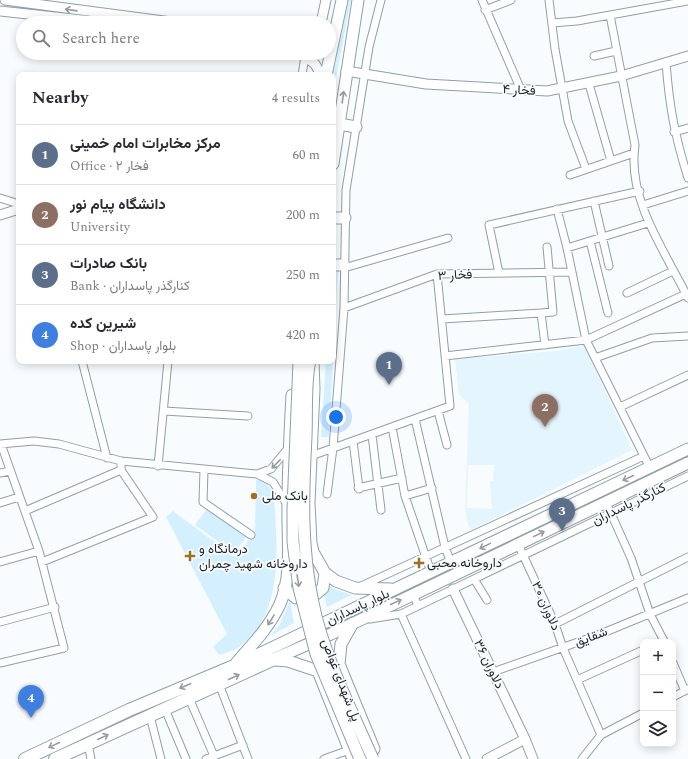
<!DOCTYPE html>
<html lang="en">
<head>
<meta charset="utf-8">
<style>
	body { margin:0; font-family:Spectral,Vazirmatn,serif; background:#f2f2f3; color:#2b2b33 }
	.controls { position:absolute; right:12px; bottom:12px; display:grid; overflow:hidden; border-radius:8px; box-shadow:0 2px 10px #0003 }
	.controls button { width:36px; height:36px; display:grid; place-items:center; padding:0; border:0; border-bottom:1px solid #e1e1e2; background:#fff; color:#2b2b33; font:20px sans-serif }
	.you { position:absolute; left:336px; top:417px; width:14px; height:14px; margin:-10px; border:3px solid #fff; border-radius:50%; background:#1a73e8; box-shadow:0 0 0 6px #1a73e833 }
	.badge { display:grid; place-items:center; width:26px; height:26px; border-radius:50%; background:#2563eb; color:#fff; font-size:13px; font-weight:700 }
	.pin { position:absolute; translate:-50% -33px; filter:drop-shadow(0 1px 2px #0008) }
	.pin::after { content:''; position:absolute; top:21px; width:14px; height:12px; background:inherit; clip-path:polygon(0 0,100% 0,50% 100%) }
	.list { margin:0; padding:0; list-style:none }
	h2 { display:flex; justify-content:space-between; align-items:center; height:52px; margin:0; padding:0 16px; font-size:17px }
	h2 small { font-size:13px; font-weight:400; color:#7c7c81 }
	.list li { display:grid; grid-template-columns:26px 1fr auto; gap:12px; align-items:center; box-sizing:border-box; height:60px; padding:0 16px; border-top:1px solid #e1e1e2 }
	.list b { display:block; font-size:15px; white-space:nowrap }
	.list p { margin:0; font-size:13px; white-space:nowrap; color:#7c7c81 }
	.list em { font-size:13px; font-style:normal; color:#7c7c81 }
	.icon { flex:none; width:22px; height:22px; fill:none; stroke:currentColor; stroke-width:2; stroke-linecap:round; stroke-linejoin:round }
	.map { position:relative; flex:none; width:688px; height:759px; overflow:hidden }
	.search { position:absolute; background:#fff; box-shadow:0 2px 10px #0003; left:16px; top:16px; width:320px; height:44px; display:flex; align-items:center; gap:10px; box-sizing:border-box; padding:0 14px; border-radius:22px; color:#7c7c81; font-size:15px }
	.panel { position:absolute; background:#fff; box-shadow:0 2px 10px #0003; left:16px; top:72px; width:320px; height:292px; border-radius:8px }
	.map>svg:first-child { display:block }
	.built { fill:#e4f5fd; fill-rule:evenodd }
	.green { fill:#d4f0fe }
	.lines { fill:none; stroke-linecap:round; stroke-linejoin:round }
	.minor-casing { stroke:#8ea0a9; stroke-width:9 }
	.tertiary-casing { stroke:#8ea0a9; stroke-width:11 }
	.primary-casing { stroke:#8ea0a9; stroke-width:13 }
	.trunk-casing { stroke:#8ea0a9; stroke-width:14 }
	.minor { stroke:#fff; stroke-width:7 }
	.tertiary { stroke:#fff; stroke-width:9 }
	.primary { stroke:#fff; stroke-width:11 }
	.trunk { stroke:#fff; stroke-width:12 }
	.primary-bridge-casing { stroke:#8ea0a9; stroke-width:13; stroke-linecap:butt }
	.primary-bridge { stroke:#fff; stroke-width:11 }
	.oneway { stroke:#999c9e }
	.poi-dot { fill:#9c7120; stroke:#f8fcfe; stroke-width:1.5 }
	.labels { text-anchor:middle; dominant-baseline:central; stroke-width:3.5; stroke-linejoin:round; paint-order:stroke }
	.street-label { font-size:13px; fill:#1d2427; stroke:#f8fcfe }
	.poi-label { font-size:13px; fill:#1d2427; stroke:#f8fcfe; text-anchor:start }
</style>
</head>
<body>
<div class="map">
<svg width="688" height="759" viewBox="0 0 688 759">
	<rect width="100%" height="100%" fill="#f8fcfe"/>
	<path class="built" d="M584,345L632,450L471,530L467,521L465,507L469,404L459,395L455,359L557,351ZM468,465H494L493,481H490L492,509L467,508Z"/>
	<path class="green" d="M347,0H351L333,94L332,75Z
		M333,270L338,271L329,437H321L326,361H333Z
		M256,479C267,481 271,487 274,497C277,547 285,613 239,647C233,651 225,653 219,655L213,647L227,634L166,517L173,511L235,557L255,533Z
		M208,507L248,535L234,553L195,525Z
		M320,578L334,589L352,595L327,607Z
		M290,600L294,623L270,636L280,624Z"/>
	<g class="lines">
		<defs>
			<path id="minor" d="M482,0L521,90
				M549,0L555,49L568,121L586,169
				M485,10L511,0
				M610,15L635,145C627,200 665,251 688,298
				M552,23L577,21L688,1
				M594,56L616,51
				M666,62C669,105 675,137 688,178
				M302,75L305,56
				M589,84L611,161
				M674,132L688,128
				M570,175L634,153
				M0,198L19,204
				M594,201L609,266
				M643,205L688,191
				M557,209L567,248L586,340L650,468
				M590,241L608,313
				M567,248L648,223
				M344,268L448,238
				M499,273L489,225L640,191
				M627,293L673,271
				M344,308L437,274L572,272
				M541,313L553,312L547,247
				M442,319L541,313L545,345
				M445,356L586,340L688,293
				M595,358L652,338L688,336
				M82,361L107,458
				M620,407L688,375
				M164,411L248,416
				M438,411L447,445
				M415,419L445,547L451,563
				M392,427L405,496L431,572
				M372,435L381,510
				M353,441L359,489
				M0,444L34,441L59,444L121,461L257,474L273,482L286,503
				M311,456L450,406L437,274
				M158,466L168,361
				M204,470L203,502L251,535
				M0,473L10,471
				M257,474L271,469L289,447
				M358,488L402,478
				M327,494L333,448L344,308L346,190L369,47L381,0
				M405,496L432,488
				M0,503L19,497
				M609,509L631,558L650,614L664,641
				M25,511L121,470
				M518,544L555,624L563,648L601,735
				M0,562L39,551
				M42,562L153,517L121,470V461
				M474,579L487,600
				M359,587L644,456
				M416,601L418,606L401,614L466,759
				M418,606L688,476
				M370,619L401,614
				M0,622L55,607
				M555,624L688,557
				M0,663L64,648L39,551L1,444
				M673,663L685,691
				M493,672L598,635L688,598
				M577,680L643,650
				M219,684L248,759
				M673,697L688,689
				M189,698L214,756
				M165,709L186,759
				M150,716L161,759
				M88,744L91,759
				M206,759L243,745
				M324,759L349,750
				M582,759L601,735L643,713"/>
			<path id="tertiary" d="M5,0L179,23
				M0,11L110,23
				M321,23L326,0
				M300,53L315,64L321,75
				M346,71L426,84L547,91L621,76L688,56
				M0,215L19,209
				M453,589L525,739L533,759
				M487,759L525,739"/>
			<path id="primary" d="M326,75L342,0
				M339,124L356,127
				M333,164L358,0
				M333,218H345
				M333,265H344
				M313,361L314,389L309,503L311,543L313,552L325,573L336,581L355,588L391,589
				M284,588L296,598H311L323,588L325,573
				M353,623L341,644L339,664L374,749
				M272,660L331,634L688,463
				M275,660L288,661L318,671L353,759
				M237,662C253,644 270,626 280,604C293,574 287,536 288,504C288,468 290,432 292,395
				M234,666L688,449"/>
			<path id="trunk" d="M25,759L129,710L234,666
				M55,759L272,660"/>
		</defs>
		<use href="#minor" class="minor-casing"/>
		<use href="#tertiary" class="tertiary-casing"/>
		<use href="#primary" class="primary-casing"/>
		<use href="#trunk" class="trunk-casing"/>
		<use href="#minor" class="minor"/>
		<use href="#tertiary" class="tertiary"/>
		<use href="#primary" class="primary"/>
		<use href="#trunk" class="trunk"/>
		<defs>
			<path id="primary-bridge" d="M299,361L293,508V542L299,588L316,654L360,759
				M310,361C305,380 307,416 306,437C303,493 301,547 313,603C323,654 352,711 373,759"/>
		</defs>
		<use href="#primary-bridge" class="primary-bridge-casing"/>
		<use href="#primary-bridge" class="primary-bridge"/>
	</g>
	<defs><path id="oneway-shaft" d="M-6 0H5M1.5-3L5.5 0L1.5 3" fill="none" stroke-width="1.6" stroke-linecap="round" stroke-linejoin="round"/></defs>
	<g class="oneway">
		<use href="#oneway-shaft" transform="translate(71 10) rotate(-172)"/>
		<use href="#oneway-shaft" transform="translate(343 97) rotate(-82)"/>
		<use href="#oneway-shaft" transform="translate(276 464) rotate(134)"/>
		<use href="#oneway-shaft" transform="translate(628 478) rotate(155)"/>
		<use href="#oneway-shaft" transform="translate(539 534) rotate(-26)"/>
		<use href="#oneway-shaft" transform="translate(485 546) rotate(154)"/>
		<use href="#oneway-shaft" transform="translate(298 581) rotate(81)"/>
		<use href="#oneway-shaft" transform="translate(396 602) rotate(-25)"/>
		<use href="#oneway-shaft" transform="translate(271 620) rotate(122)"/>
		<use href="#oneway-shaft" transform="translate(234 677) rotate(-25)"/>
		<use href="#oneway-shaft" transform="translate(185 686) rotate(157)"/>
		<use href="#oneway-shaft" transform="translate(103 737) rotate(-25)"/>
		<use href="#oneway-shaft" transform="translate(54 745) rotate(155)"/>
	</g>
	<g class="poi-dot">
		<circle cx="254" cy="496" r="4"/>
		<path d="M188 550h4v4h4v4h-4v4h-4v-4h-4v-4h4z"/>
		<path d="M417 557h4v4h4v4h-4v4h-4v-4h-4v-4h4z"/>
	</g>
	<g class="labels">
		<g class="street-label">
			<text transform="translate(519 90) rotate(3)">فخار ۴</text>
			<text transform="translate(455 275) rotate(-3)">فخار ۳</text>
			<text transform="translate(629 504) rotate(-26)">کنارگذر پاسداران</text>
			<text transform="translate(546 606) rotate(66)">دلاوران ۳۰</text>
			<text transform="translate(358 607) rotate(-25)">بلوار پاسداران</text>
			<text transform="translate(591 637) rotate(-21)">شقایق</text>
			<text transform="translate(489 664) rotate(64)">دلاوران ۳۶</text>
			<text transform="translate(341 680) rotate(69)">پل شهدای غواص</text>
		</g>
		<g class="poi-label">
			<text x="262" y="496">بانک ملی</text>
			<text x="199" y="549">درمانگاه و<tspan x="199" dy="15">داروخانه شهید چمران</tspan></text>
			<text x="427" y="563">داروخانه محبی</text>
		</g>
	</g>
</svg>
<div class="controls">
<button>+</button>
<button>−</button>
<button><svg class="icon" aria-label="layers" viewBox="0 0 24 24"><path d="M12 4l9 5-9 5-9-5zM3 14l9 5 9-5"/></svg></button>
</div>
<div class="you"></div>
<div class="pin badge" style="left:389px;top:385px;background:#5c6f8a">1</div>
<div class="pin badge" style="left:545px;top:427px;background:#8d6e63">2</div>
<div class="pin badge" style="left:562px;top:531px;background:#5c6f8a">3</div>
<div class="pin badge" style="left:31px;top:718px;background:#3f7fe0">4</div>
<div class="search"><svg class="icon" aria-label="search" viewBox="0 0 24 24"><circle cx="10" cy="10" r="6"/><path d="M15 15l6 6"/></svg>Search here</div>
<section class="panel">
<h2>Nearby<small>4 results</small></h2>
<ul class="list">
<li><span class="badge" style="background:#5c6f8a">1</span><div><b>مرکز مخابرات امام خمینی</b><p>Office · فخار ۲</p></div><em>60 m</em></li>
<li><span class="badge" style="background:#8d6e63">2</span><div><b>دانشگاه پیام نور</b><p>University</p></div><em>200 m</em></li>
<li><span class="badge" style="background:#5c6f8a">3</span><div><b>بانک صادرات</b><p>Bank · کنارگذر پاسداران</p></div><em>250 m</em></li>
<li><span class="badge" style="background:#3f7fe0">4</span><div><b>شیرین کده</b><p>Shop · بلوار پاسداران</p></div><em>420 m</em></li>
</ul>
</section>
</div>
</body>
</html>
